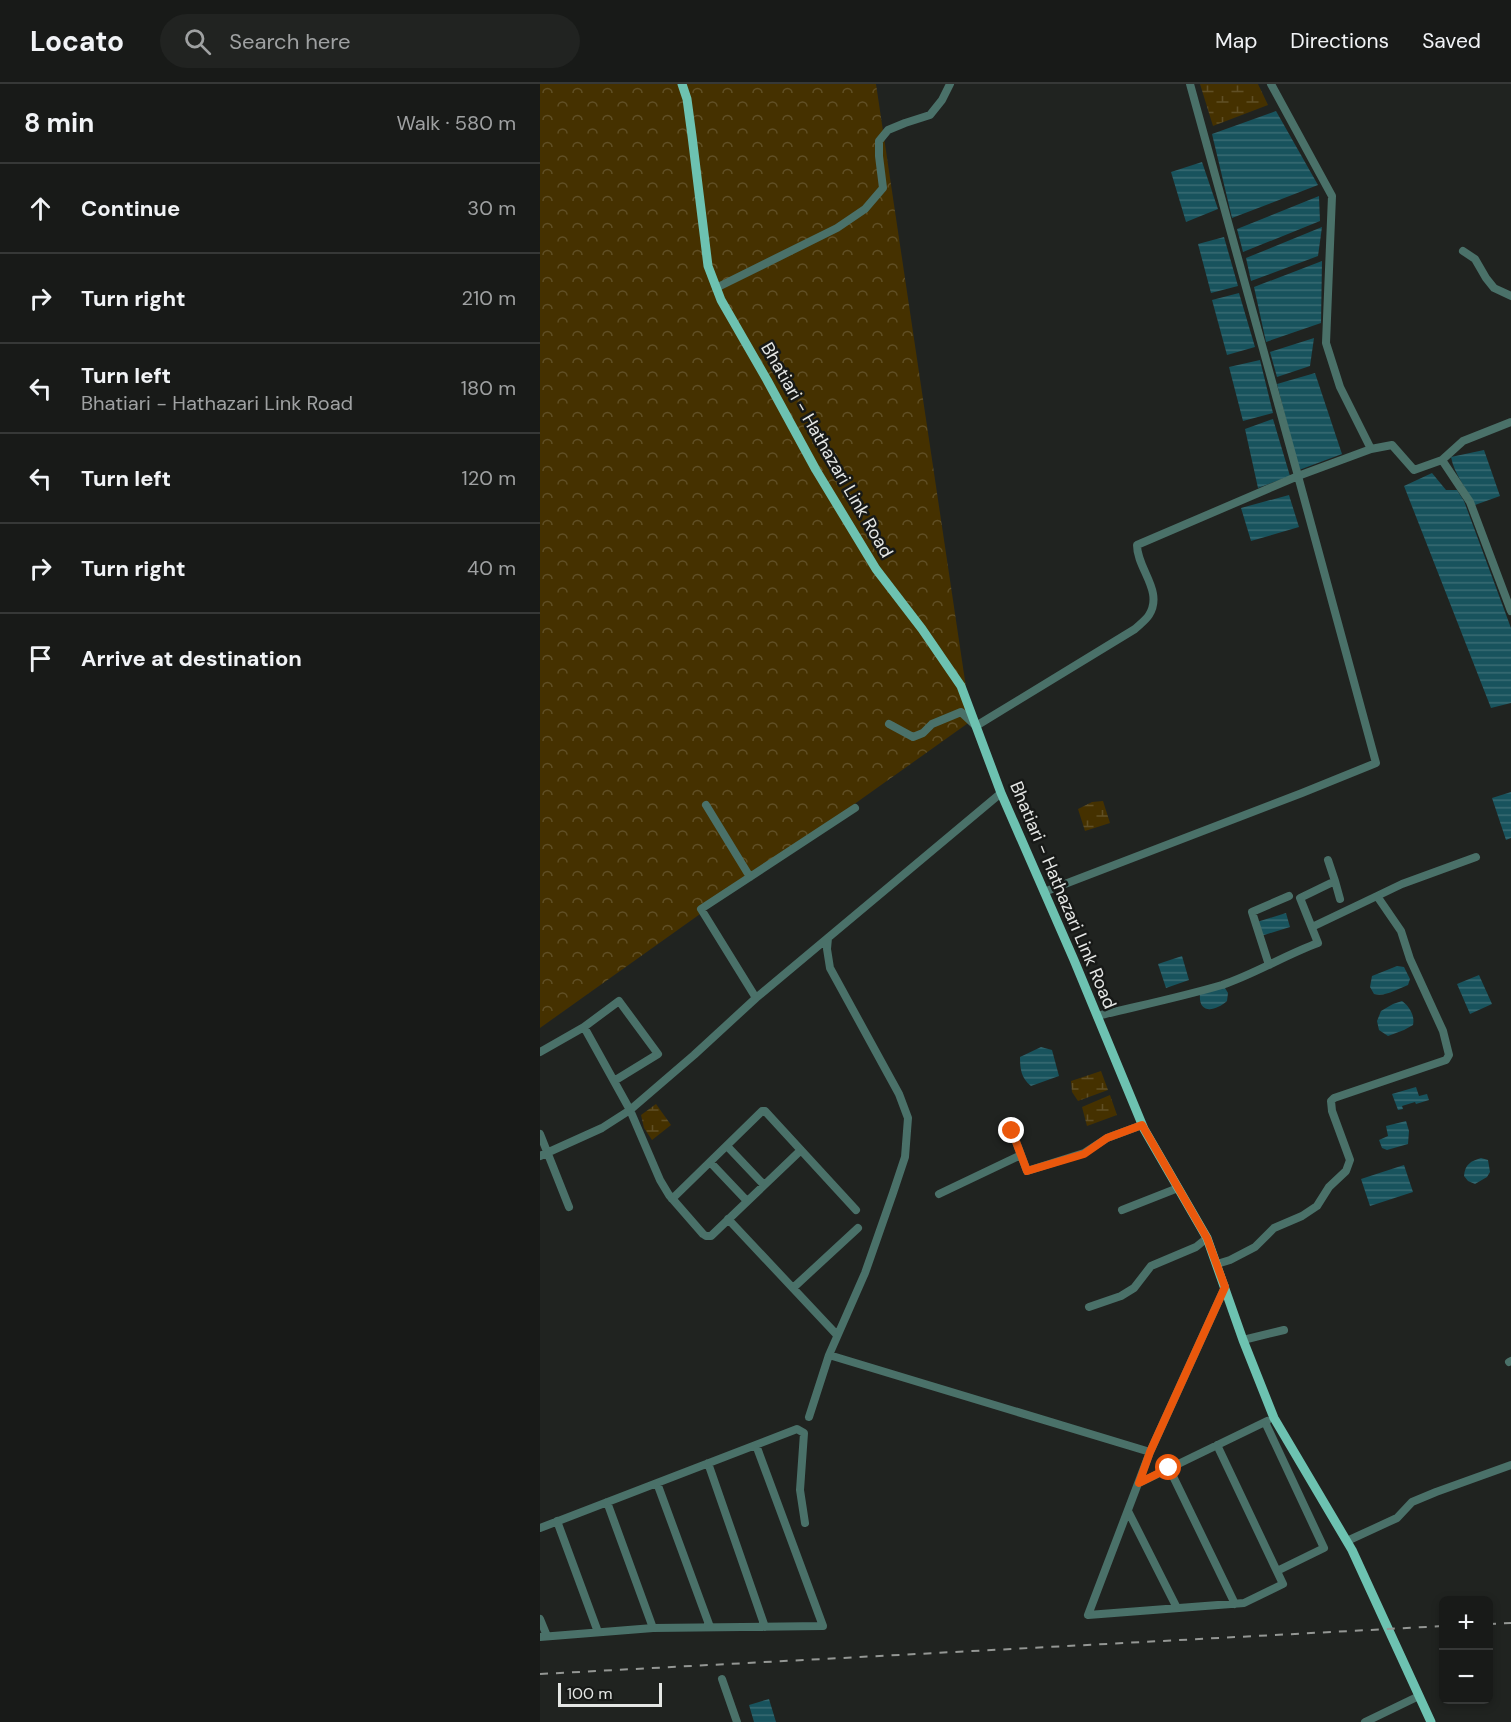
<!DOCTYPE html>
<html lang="en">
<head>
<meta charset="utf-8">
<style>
	body { margin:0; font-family:"DM Sans",sans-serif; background:#212321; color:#f1f3f6 }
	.controls { position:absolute; right:18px; bottom:18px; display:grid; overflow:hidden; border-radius:9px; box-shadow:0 3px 9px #0003 }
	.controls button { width:54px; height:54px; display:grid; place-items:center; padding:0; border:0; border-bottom:2px solid #363837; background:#181a18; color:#f1f3f6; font:30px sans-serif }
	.scale { position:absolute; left:18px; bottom:15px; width:104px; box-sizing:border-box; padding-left:6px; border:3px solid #e5e7e5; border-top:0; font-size:16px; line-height:21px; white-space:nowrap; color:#e5e7e5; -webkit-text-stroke:4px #171917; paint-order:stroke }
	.stop { position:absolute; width:18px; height:18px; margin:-14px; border:4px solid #ea580c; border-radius:50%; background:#fff }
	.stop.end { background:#ea580c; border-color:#fff; box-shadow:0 2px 6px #0008 }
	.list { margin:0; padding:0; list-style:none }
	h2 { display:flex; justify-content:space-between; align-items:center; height:78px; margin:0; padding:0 24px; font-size:26px }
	h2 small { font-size:20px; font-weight:400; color:#9fa1a2 }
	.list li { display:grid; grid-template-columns:39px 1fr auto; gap:18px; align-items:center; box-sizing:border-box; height:90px; padding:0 24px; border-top:2px solid #363837 }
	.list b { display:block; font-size:22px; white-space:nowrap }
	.list p { margin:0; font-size:20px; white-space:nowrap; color:#9fa1a2 }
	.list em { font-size:20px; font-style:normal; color:#9fa1a2 }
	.icon { flex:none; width:33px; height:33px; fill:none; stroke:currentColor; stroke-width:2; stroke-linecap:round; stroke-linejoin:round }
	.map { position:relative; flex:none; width:971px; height:1638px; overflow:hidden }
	header { display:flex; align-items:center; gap:36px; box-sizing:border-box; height:84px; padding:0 30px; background:#181a18; border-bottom:2px solid #363837 }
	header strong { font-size:28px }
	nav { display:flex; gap:33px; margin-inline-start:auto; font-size:21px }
	.search { width:420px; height:54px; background:#212321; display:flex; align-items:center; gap:15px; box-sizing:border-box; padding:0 21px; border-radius:33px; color:#9fa1a2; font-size:22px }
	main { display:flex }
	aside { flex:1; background:#181a18 }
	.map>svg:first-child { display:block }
	.forest { fill:url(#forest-crowns) }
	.wetland { fill:url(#wetland-marsh) }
	.water { fill:url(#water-rules) }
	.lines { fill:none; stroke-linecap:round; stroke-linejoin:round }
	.minor { stroke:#4a7169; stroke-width:8 }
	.major { stroke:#6dc2b1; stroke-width:9 }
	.rail { stroke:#949794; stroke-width:2; stroke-dasharray:8 8; stroke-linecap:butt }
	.route { stroke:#ea580c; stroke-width:8 }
	.labels { text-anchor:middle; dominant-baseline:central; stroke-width:5; stroke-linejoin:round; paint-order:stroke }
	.street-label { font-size:18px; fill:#e5e7e5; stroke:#171917 }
</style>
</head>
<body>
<header>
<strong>Locato</strong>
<div class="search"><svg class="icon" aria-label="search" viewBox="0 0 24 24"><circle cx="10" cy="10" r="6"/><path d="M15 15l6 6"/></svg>Search here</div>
<nav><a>Map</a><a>Directions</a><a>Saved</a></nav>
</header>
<main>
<aside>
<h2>8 min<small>Walk · 580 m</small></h2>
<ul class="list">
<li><svg class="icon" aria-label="ahead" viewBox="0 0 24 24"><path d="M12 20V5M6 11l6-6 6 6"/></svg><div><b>Continue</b></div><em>30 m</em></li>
<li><svg class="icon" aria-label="right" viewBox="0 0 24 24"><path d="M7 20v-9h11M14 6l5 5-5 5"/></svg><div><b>Turn right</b></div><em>210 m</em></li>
<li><svg class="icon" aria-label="left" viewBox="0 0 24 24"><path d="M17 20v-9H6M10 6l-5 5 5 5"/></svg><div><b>Turn left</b><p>Bhatiari - Hathazari Link Road</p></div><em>180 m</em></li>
<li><svg class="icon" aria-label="left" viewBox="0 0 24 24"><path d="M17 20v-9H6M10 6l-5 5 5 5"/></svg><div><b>Turn left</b></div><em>120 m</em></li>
<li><svg class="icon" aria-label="right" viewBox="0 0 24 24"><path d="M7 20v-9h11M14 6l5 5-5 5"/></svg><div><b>Turn right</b></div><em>40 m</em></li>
<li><svg class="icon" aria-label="arrive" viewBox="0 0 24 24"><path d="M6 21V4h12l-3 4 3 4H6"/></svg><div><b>Arrive at destination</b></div></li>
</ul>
</aside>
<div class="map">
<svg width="971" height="1638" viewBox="0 0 971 1638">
	<defs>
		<pattern id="forest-crowns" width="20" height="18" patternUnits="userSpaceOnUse" patternTransform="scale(1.5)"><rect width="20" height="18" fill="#453100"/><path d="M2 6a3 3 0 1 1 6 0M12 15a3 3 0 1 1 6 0" fill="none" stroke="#604f25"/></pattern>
		<pattern id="wetland-marsh" width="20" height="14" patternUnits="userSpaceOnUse" patternTransform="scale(1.5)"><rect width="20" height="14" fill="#453100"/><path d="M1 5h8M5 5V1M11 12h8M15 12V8" fill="none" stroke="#604f25"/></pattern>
		<pattern id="water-rules" width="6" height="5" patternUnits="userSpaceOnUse" patternTransform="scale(1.5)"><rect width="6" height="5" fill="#18535d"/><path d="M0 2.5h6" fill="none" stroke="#396c74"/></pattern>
	</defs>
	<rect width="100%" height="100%" fill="#202320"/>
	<path class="forest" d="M0,0H336L431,637L0,944Z"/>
	<path class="wetland" d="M660,0H718L728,21L673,42Z
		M563,717L570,739L545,747L538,725L552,718Z
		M561,987L568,1006L538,1017L532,1008L531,997Z
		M570,1011L577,1031L547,1042L542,1023Z
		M116,1020L131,1041L112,1056L104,1044L101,1031Z"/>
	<path class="water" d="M736,27L778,101L692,134L672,50Z
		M662,78L678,125L646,138L631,88Z
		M779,112L780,137L703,168L697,145Z
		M782,143L778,172L711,197L706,174Z
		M684,153L698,202L671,209L658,160Z
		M782,177L781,239L726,258L714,203Z
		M699,209L715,263L687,271L672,216Z
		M774,254L770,282L737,293L730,268Z
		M720,276L733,329L703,337L689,283Z
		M775,289L802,370L759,386L737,300Z
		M733,335L750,392L718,404L705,345Z
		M944,366L960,412L935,421C927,405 914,390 911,373Z
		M892,389L906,406H917L924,417L971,544V619L951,624L864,402Z
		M749,411L759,443L711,457L701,424Z
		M971,708V754L966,756L952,714Z
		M746,829L750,843L721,852L717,838Z
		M642,872L649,896L626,904L618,880Z
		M857,882L864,883L870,895L868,901C857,905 846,913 834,910L830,903L832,892Z
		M939,891L952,920L930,930L917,900Z
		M680,903L685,904L688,909L687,917C676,927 658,931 660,910Z
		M862,917C870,923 875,932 873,941L864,946L848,952L839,946L837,937L841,927L853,920Z
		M501,963L512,966L519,992L491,1002C481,994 480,985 480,973Z
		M876,1003L879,1012L887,1010L889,1016L876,1020L875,1018L862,1022L863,1025L858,1026L852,1010Z
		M866,1037L869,1047L868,1060L847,1066L842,1064L839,1056L848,1052L846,1042Z
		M941,1074L948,1076L950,1088L947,1093L935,1100L928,1097L924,1092C925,1080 931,1077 941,1074Z
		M864,1081L873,1108L830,1122L821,1095Z
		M229,1615L236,1638H214L209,1621Z"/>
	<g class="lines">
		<path class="minor" d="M731,0L792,112L786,259L800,303L831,365L852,361L874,386L902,376
			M923,167L935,175L946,194L954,204L971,212
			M176,204L297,144L325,125L343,104L339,72V57L348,46L365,39L390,31L402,16L410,0
			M971,338L923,357L902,376L930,418L971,527
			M349,640L373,653L383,649L392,640L421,628L436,642L595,545C599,541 606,536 609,531C624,507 597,485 597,461L758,392L650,0
			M166,721L210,793
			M795,797L800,815
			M504,808L762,709L836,679L758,392L831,365
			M837,812L862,800L936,773
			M288,854L287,865L290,884L359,1010L368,1034L365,1073L353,1109L325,1189L289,1271
			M729,881L712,828L749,812
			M216,914L161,825L315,724
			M557,932C598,922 641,913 682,901C715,890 745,871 778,859L760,814L795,797L788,776
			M44,943L79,917L118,970L74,997
			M0,968L44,943L90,1026L120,1096L129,1111L163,1150L166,1152H171L261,1066
			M472,1047L487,1087L544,1069L567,1054L602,1041
			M0,1050L29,1123
			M187,1062L224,1101
			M0,1072L62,1044L90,1026L154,971L216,914L461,709
			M170,1078L207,1117
			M399,1110L481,1071
			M132,1115L222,1027H225L316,1126
			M582,1126L638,1104
			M188,1135L297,1251
			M677,1180L690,1176L715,1163L734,1144L762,1132L777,1122L789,1103L806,1087L810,1076L792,1027L791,1017L794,1014L906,976L909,971L903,947L870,875L861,847L837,812L772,843
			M253,1204L318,1144
			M549,1223L581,1212L594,1204L611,1182L656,1163L667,1154
			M703,1256L744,1246
			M969,1278L971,1277
			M269,1333L289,1271L610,1368L685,1203
			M725,1338L784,1464L737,1487
			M610,1368L548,1531L704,1519L743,1500L677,1361
			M168,1379L225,1543
			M629,1384L695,1520
			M117,1399L170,1543
			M599,1399L727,1337
			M67,1418L113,1544
			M588,1427L637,1524
			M17,1437L58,1548
			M0,1444L257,1345L264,1349L260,1406L265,1439
			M807,1457L857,1434L872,1418L896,1408L971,1381
			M0,1535L7,1552
			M0,1553L113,1544L283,1542L216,1361
			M182,1595L197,1638
			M825,1638L879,1612"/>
		<path class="major" d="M142,0L147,15L152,52L168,182L181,216L227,296L276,386L336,485L382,545L421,602L461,709L534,876L604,1045L667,1154L703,1256L734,1334L812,1466L891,1638"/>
		<path class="rail" d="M948,1540L971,1539
			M0,1590L904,1542"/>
	</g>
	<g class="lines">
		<path class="route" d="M472,1047L487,1087L544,1070L567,1054L602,1041L667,1154L685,1203L610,1368L599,1399L629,1384"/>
	</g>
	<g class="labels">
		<g class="street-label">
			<text transform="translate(287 366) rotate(60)">Bhatiari - Hathazari Link Road</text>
			<text transform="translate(523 811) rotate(67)">Bhatiari - Hathazari Link Road</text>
		</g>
	</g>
</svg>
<div class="controls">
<button>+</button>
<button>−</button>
</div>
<div class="scale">100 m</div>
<div class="stop" style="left:629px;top:1384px"></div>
<div class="stop end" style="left:472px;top:1047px"></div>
</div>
</main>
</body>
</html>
